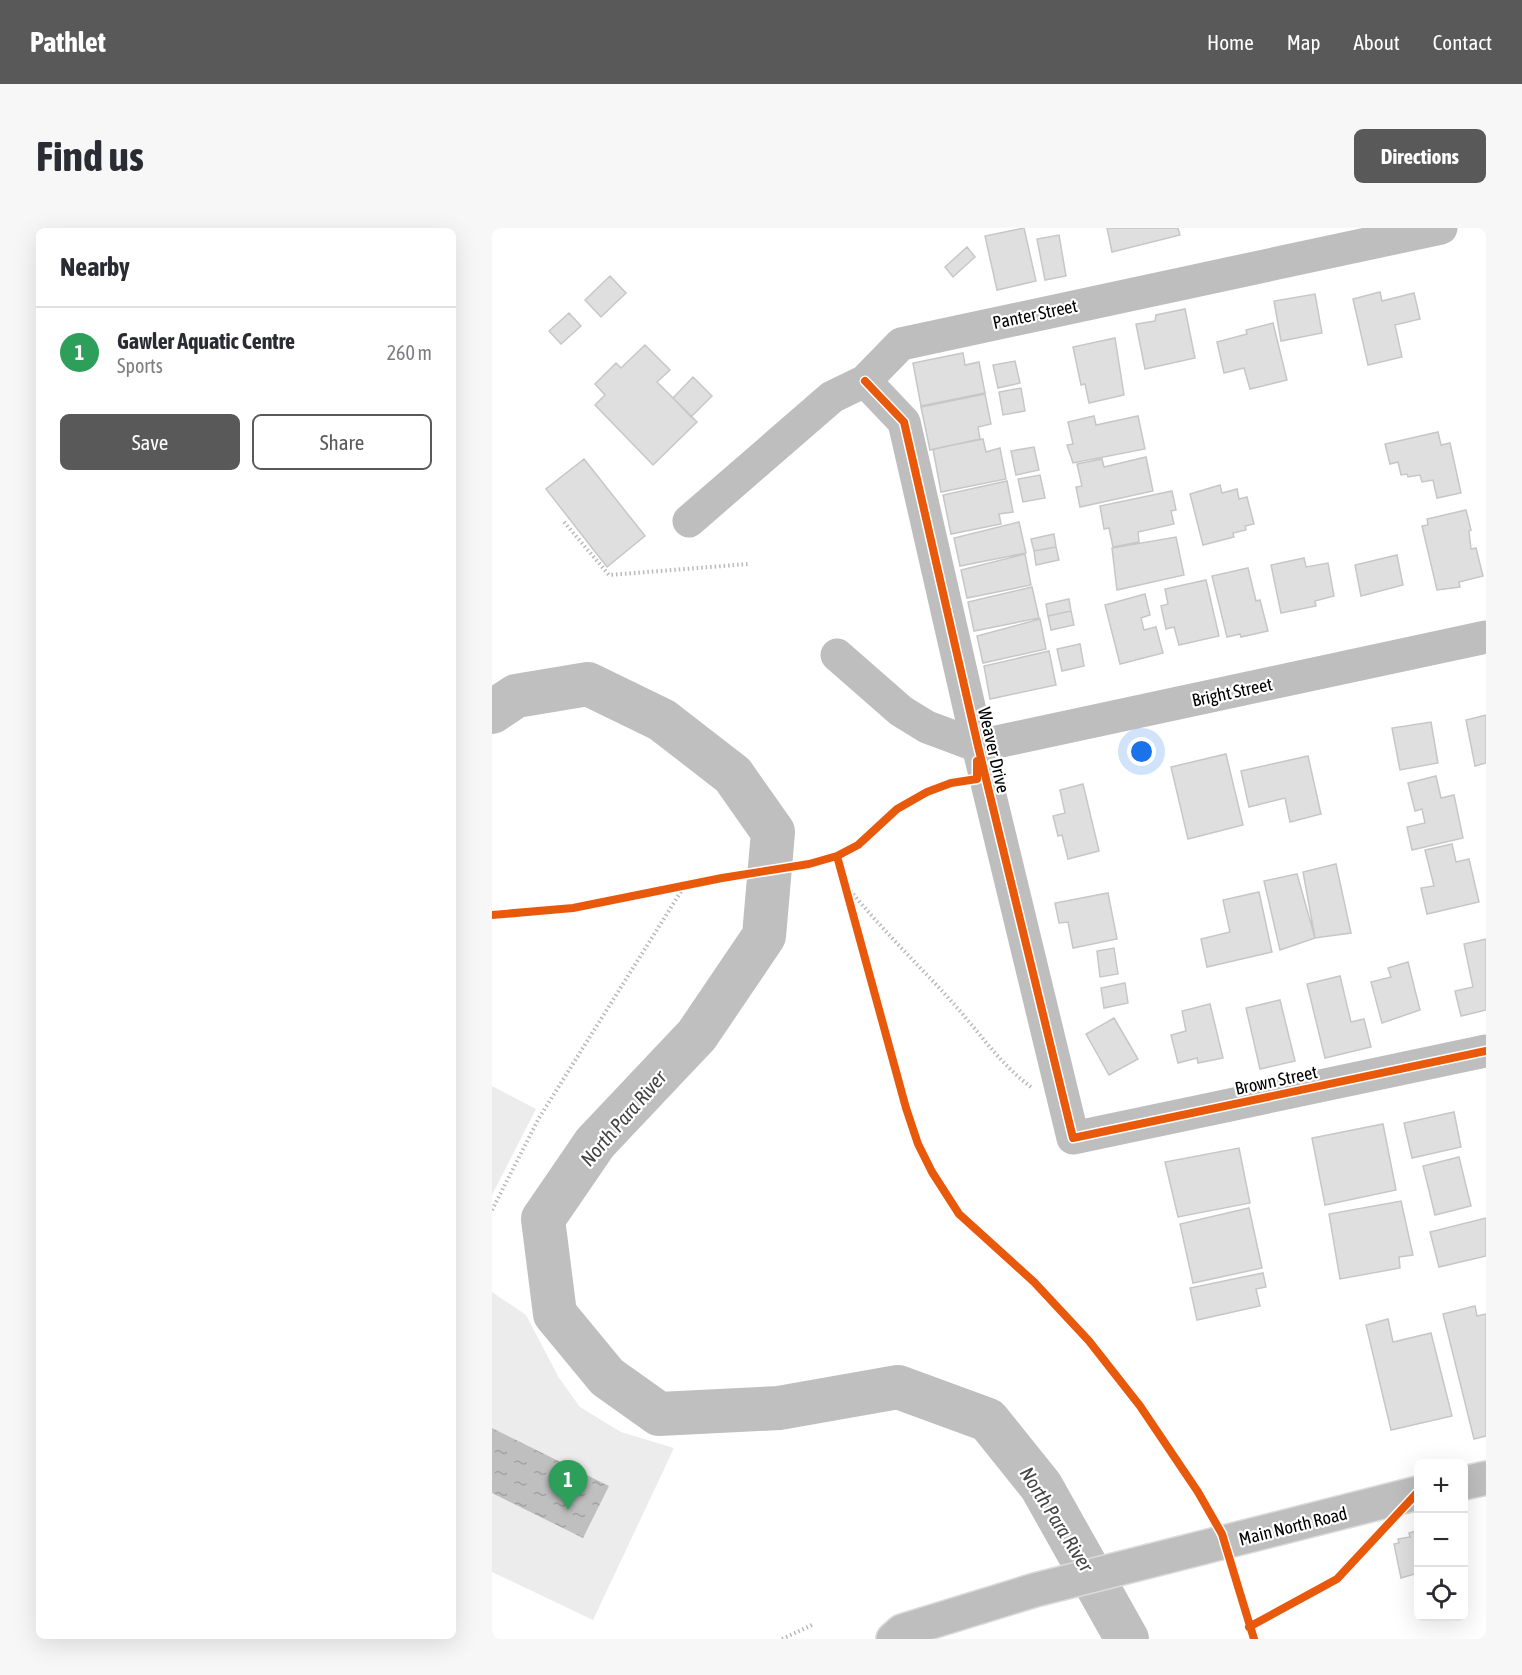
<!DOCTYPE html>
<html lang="en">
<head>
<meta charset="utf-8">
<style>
	body { margin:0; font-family:"Asap Condensed",sans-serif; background:#f7f7f7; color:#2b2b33 }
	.controls { position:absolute; right:18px; bottom:18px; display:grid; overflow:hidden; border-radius:9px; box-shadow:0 6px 24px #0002 }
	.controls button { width:54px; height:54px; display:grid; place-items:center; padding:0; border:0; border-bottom:2px solid #e1e1e2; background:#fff; color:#2b2b33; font:30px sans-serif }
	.you { position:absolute; left:650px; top:524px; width:21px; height:21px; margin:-15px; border:4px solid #fff; border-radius:50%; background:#1a73e8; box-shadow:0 0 0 9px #1a73e833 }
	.badge { display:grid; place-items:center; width:39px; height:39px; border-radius:50%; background:#595959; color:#fff; font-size:20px; font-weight:700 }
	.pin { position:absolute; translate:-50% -50px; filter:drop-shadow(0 2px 3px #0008) }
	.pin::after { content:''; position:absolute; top:32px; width:21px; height:18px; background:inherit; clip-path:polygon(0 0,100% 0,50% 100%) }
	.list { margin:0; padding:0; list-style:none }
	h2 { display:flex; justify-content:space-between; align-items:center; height:78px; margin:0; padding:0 24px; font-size:26px }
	h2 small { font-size:20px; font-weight:400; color:#7c7c81 }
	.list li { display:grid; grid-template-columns:39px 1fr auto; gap:18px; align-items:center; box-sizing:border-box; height:90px; padding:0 24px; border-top:2px solid #e1e1e2 }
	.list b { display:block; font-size:22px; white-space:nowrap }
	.list p { margin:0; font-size:20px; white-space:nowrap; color:#7c7c81 }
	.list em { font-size:20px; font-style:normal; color:#7c7c81 }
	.actions { display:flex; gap:12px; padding:18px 24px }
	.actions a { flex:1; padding:14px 0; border:2px solid #595959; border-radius:9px; text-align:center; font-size:21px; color:#595959 }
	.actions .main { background:#595959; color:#fff }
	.icon { flex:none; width:33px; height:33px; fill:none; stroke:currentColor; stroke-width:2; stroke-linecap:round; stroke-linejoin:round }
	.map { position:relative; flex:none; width:994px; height:1411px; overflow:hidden; border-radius:9px }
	header { display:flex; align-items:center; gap:36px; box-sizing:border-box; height:84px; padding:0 30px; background:#595959; color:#fff }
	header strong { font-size:28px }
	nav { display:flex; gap:33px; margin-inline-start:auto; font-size:21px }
	.intro { display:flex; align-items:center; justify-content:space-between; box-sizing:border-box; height:144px; padding:0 36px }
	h1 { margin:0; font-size:42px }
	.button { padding:15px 27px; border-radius:9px; background:#595959; color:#fff; font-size:21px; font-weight:700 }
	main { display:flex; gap:36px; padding:0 36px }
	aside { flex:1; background:#fff; border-radius:9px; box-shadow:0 6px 24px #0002 }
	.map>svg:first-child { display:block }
	.green { fill:#ececec }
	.water { fill:url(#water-ripples) }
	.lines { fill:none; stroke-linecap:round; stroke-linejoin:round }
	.river { stroke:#bfbfbf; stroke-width:44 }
	.building { fill:#dfdfdf; stroke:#c7c7c7; stroke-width:1.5 }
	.major-casing { stroke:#dbdbdb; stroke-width:36 }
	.path { stroke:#b9b9b9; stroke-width:4; stroke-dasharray:1.5 3; stroke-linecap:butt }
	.minor { stroke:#bebebe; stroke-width:33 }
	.major { stroke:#bebebe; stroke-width:33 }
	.cycleway-casing { stroke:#fff; stroke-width:11 }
	.cycleway { stroke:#e8590c; stroke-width:8 }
	.labels { text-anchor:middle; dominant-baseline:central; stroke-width:4.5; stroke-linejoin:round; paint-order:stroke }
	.street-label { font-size:18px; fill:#000; stroke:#fff }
	.water-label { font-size:20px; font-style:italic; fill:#444; stroke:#fff }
</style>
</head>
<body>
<header>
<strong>Pathlet</strong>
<nav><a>Home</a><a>Map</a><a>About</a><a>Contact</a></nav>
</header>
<div class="intro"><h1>Find us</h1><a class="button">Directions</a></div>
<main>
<aside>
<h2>Nearby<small></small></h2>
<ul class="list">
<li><span class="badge" style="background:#2e9e5b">1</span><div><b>Gawler Aquatic Centre</b><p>Sports</p></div><em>260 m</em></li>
</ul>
<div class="actions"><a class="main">Save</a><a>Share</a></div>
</aside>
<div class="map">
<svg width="994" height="1411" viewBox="0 0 994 1411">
	<defs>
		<pattern id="water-ripples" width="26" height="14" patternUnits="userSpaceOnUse" patternTransform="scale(1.5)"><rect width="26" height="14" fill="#bfbfbf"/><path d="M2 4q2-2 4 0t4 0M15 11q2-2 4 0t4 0" fill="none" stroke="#a2a2a2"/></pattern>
	</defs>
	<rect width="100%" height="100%" fill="#fff"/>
	<path class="green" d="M0,858L44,881L0,967Z
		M0,1064L34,1087L67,1150L88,1179L129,1204L182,1220L101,1392L0,1344Z"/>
	<path class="water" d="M0,1200L117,1258L91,1310L0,1265Z"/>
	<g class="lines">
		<path class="river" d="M0,484L24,468L96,456L170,492L241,547L281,604L272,708L205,807L103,915L51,991L63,1086L115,1149L167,1186L287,1180L406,1159L496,1192L549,1258L635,1411"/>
	</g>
	<path class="building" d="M532,0L544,53L505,62L493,8Z
		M615,0H686L688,7L620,24Z
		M567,7L574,48L553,52L545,11Z
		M475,19L483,29L461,49L453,39Z
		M118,48L134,65L109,89L93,72Z
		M888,64L890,73L922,65L928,91L903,97L910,129L876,137L861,71Z
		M823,66L830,105L789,113L782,73Z
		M693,81L703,130L653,141L644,96L663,93L664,87Z
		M77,85L89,98L69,116L57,103Z
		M781,95L795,152L758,161L752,140L732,145L725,114L755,106L754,102Z
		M623,110L632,167L597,175L593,156L589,157L581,119Z
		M153,117L178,142L165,154L205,194L161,237L103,177L113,167L103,156L124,135L129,140Z
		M471,125L473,137L487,134L493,165L429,178L421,135Z
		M523,133L528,155L506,160L501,137Z
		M201,149L220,168L199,189L181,170Z
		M529,160L533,183L511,187L507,164Z
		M493,166L499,196L486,199L488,211L438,222L429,179Z
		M602,188L604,197L646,188L653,221L581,235L575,217L581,216L576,194Z
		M946,204L949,217L958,215L969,265L945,270L941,252L930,254L928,247L916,249L915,246L909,247L906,234L898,236L893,216Z
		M491,211L494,224L508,220L514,251L449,264L441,221Z
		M542,219L547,242L524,247L519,223Z
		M654,229L661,263L588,279L584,259L590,258L585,236L610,231L612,239Z
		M92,231L153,308L115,339L54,261Z
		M548,247L553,270L531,274L526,251Z
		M515,253L521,284L507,286L509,296L459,306L451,267Z
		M728,257L730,265L745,261L747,271L755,269L762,296L753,298L754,302L741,305L742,309L711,317L698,266Z
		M680,263L684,282L679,283L682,296L646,304L647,314L621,319L617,300L612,301L608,278Z
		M974,282L979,302L977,303L979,321L984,320L991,348L967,354L968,359L945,362L930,298L936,297L935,291Z
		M527,294L534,325L468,338L462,310Z
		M562,306L564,319L542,323L539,311Z
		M684,309L692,347L625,362L620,320Z
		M564,319L567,332L544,337L542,323Z
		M533,326L539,357L475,370L469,342Z
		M905,327L911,357L869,368L863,337Z
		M812,330L814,339L836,335L842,368L823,373L824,378L789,385L779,337Z
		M756,340L764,373L768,372L776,403L749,409L748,406L735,409L720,348Z
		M714,352L727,408L687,417L682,399L674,401L669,378L676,376L673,361Z
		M540,359L547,390L482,403L476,374Z
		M653,366L658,387L649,390L652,402L664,399L671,425L628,436L613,377Z
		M577,371L579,383L556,388L554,376Z
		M579,383L582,397L559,402L556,388Z
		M548,391L554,421L491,435L485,408Z
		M588,416L592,438L570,443L565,421Z
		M557,423L564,457L498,471L492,438Z
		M994,487V535L983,538L974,492Z
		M939,494L946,535L908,542L900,500Z
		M734,526L751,597L696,611L679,539Z
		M816,528L829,586L798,594L793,570L757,579L749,543Z
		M944,548L949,570L962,567L971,610L920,622L915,599L933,595L930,581L923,583L916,555Z
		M591,556L607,623L576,631L570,607L566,608L561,588L573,585L568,562Z
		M960,616L964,634L977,631L987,674L935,686L929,660L942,658L933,622Z
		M844,636L859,705L823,710L811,644Z
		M805,646L823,710L788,722L772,653Z
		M767,664L780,724L715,739L709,711L738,704L731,672Z
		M616,665L625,711L581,720L576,694L567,695L563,675Z
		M994,711V782L969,788L963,763L981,759L972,716Z
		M622,720L626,746L608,749L605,723Z
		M916,734L928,782L890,795L879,754L899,749L896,740Z
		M848,748L859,794L872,791L879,819L833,830L815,756Z
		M633,755L636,775L612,780L609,760Z
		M788,772L803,833L768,841L754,780Z
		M718,776L731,830L706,835L705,830L686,835L679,807L694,803L690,783Z
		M622,790L646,831L617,847L594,806Z
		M962,884L969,919L920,930L912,895Z
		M891,896L904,962L833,977L820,910Z
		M747,920L758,975L686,989L673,934Z
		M967,929L979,978L943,987L931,938Z
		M909,973L921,1027L907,1029L908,1040L848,1051L837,986Z
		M757,980L770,1040L701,1055L688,996Z
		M994,990V1028L947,1039L938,1004Z
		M771,1045L774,1059L764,1061L768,1078L705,1092L698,1060Z
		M983,1078L985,1088L994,1086V1208L982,1211L951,1086Z
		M896,1091L901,1114L939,1105L960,1188L899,1202L874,1097Z
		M924,1300H926V1345L909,1350L902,1316L907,1315L906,1311L918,1309L917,1305L924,1303Z"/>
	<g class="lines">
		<defs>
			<path id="major" d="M972,1255L994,1250
				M401,1411L410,1403L543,1362L926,1265"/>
		</defs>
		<use href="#major" class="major-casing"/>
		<path class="path" d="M72,294L117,347L256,336
			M350,652C384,696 424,734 461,775C487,804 508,836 539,859
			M0,982L47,890L193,657
			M290,1411L320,1397"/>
		<path class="minor" d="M373,153L412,194L486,518L581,910L994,823
			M197,293L340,169L373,153L409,116L949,0
			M345,427L409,483L435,499L486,518L994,409"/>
		<use href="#major" class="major"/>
		<defs>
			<path id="cycleway" d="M373,153L412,194L486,518L581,910L994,823
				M345,628L414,880L426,916L440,944L467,986L542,1054L597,1113L648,1178L706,1264L730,1306L762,1411
				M0,687L81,680L230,650L317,636L345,628L366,617L405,581L435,564L459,555L485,551V533
				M757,1399L845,1351L925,1265"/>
		</defs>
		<use href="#cycleway" class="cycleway-casing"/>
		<use href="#cycleway" class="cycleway"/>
	</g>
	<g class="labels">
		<g class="street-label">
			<text transform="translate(543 86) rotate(-12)">Panter Street</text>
			<text transform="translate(740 464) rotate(-12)">Bright Street</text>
			<text transform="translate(502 522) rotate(77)">Weaver Drive</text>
			<text transform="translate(784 852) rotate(-12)">Brown Street</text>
			<text transform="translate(801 1298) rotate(-14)">Main North Road</text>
		</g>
		<g class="water-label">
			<text transform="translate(131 890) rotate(-49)">North Para River</text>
			<text transform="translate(565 1291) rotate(58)">North Para River</text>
		</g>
	</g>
</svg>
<div class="controls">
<button>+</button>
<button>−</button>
<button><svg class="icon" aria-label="locate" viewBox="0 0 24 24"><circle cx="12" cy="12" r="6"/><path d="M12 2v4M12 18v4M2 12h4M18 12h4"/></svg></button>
</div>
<div class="you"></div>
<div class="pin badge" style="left:76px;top:1282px;background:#2e9e5b">1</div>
</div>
</main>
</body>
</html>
